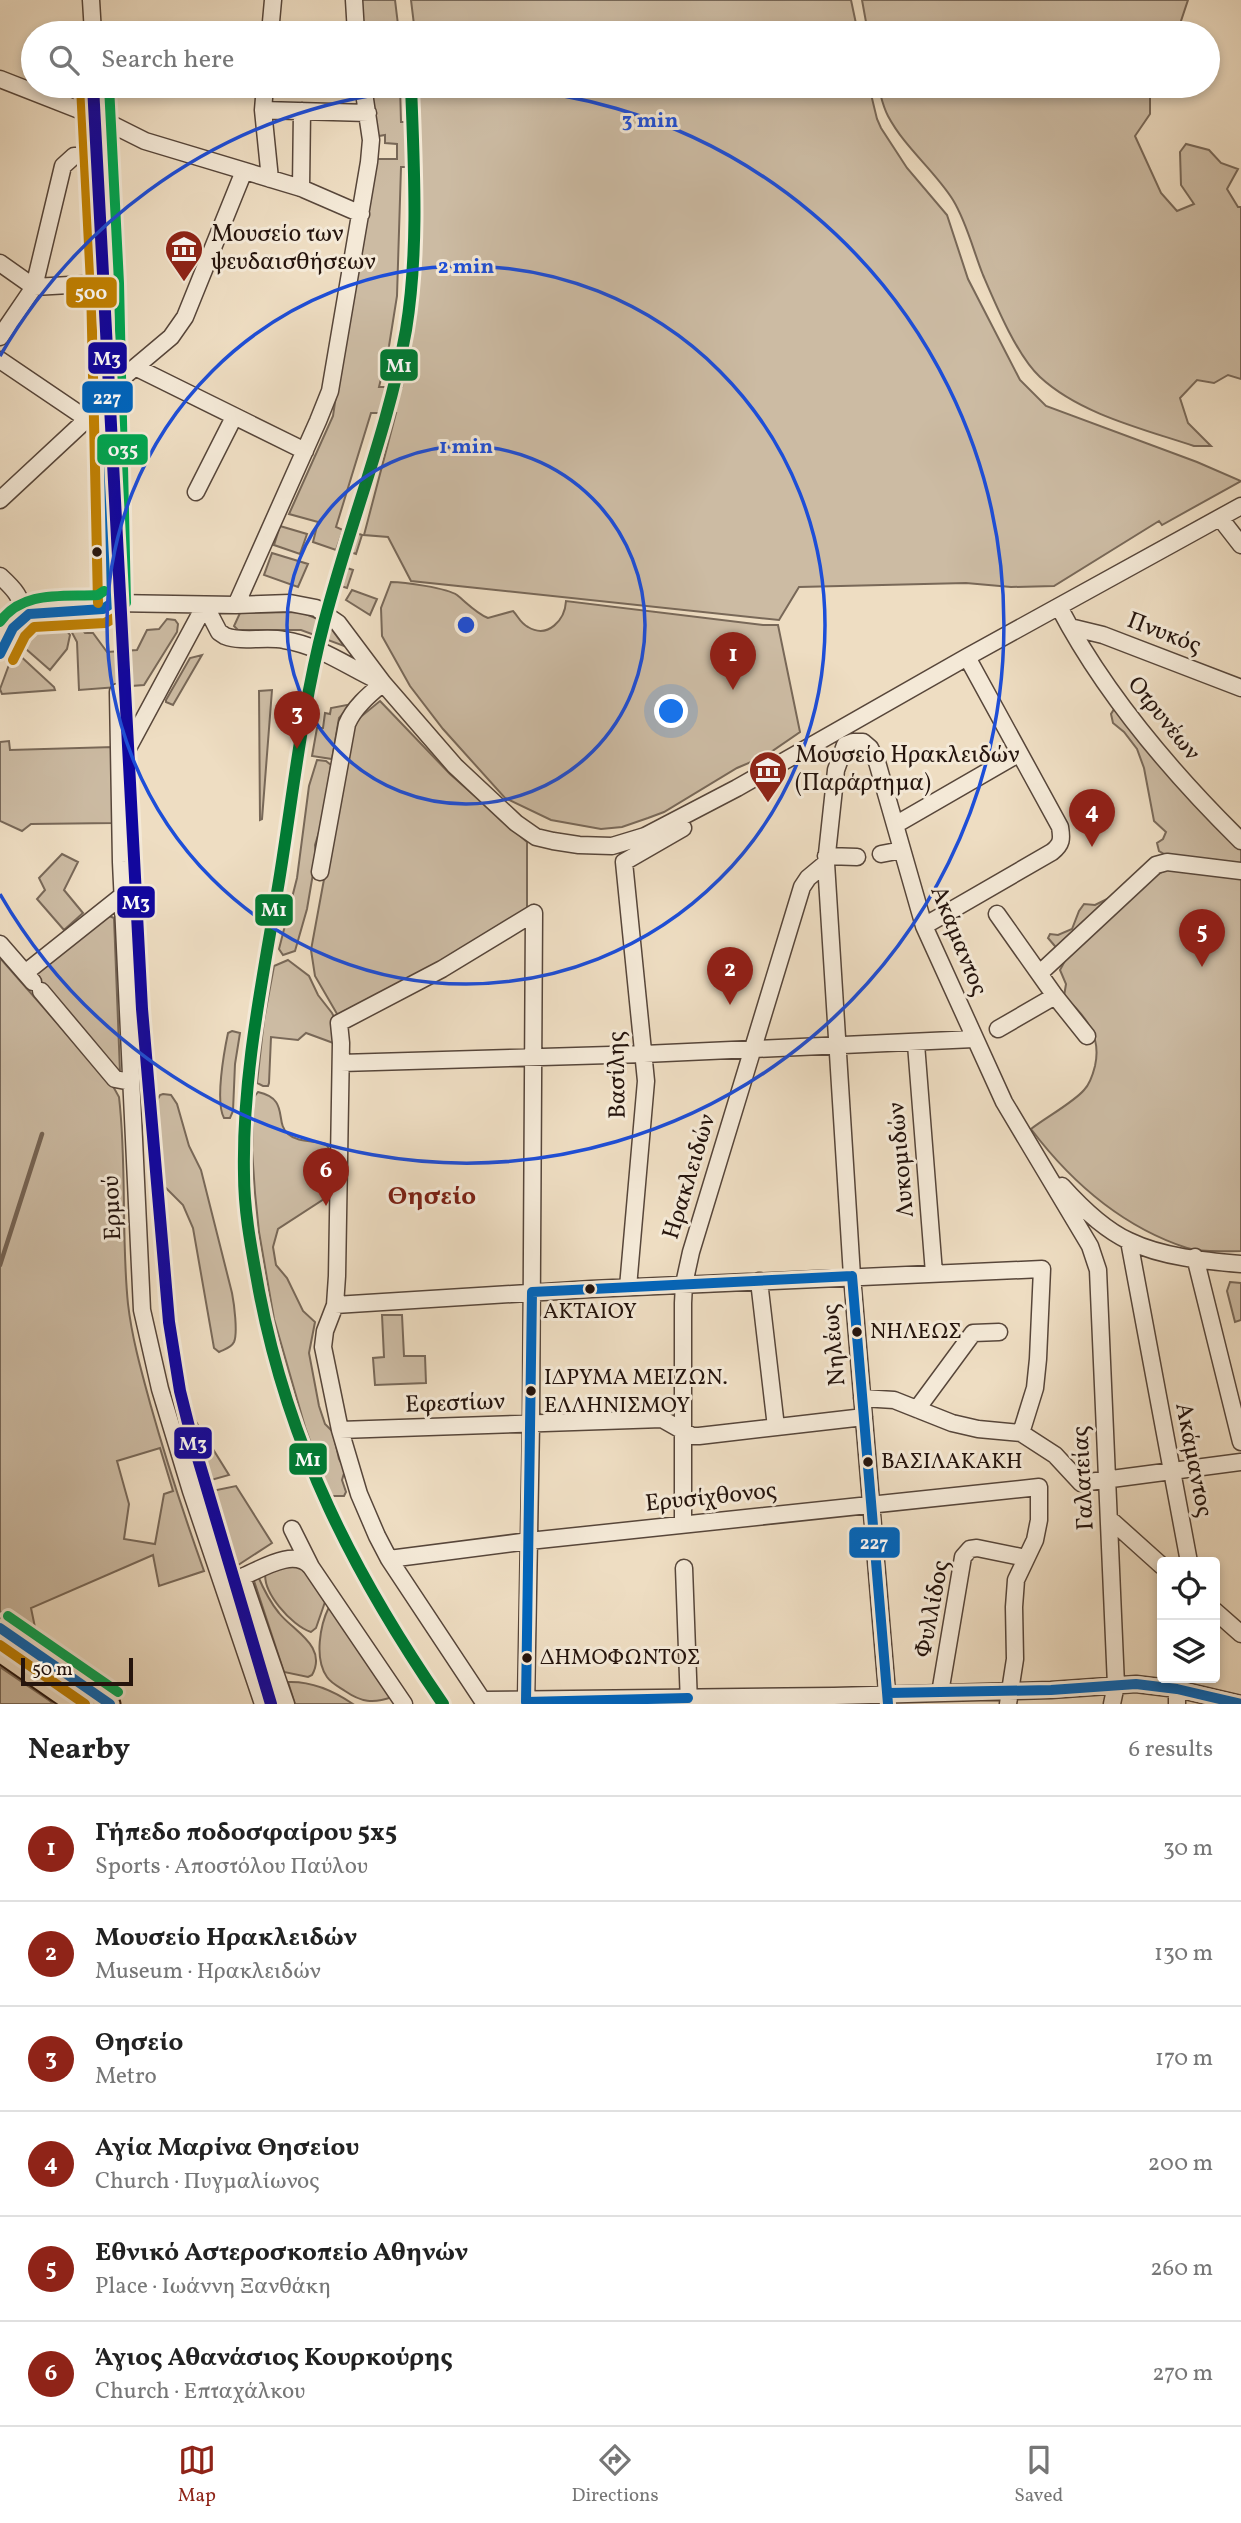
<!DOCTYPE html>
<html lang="en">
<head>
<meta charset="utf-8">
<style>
	body { margin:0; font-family:Vollkorn,serif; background:#f6f6f6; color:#222 }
	.controls { position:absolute; right:21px; bottom:21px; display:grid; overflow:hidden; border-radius:7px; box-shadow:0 4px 10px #0003 }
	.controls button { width:63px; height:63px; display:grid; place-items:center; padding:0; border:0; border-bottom:2px solid #e0e0e0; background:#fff; color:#222; font:35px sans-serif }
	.scale { position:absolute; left:21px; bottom:18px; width:112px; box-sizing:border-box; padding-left:7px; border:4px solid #25140d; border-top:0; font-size:19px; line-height:24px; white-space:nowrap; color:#25140d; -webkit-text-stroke:5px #f4e9d7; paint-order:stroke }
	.you { position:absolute; left:672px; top:712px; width:24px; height:24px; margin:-18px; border:5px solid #fff; border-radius:50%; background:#1a73e8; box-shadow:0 0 0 10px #1a73e833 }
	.badge { display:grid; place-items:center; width:46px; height:46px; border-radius:50%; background:#8f2418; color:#fff; font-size:23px; font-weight:700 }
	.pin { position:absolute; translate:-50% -58px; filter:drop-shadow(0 2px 4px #0008) }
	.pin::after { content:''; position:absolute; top:37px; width:24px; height:21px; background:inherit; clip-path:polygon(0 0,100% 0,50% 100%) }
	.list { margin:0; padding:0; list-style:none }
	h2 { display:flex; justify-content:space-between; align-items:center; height:91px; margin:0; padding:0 28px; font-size:30px }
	h2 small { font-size:23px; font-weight:400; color:#767676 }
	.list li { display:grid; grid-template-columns:46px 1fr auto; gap:21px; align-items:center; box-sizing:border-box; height:105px; padding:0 28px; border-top:2px solid #e0e0e0 }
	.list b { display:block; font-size:26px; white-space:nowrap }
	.list p { margin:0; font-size:23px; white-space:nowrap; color:#767676 }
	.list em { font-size:23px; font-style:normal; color:#767676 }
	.icon { flex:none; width:38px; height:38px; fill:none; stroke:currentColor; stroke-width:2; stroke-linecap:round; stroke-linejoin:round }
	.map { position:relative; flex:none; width:1241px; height:1704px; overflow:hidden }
	.search { position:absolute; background:#fff; box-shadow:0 4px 10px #0003; left:21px; right:21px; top:21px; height:77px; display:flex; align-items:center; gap:18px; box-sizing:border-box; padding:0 24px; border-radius:38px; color:#767676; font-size:26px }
	.sheet { height:721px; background:#fff }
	nav { display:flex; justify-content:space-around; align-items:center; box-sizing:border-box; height:98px; border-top:2px solid #e0e0e0; background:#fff; font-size:19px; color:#767676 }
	nav a { display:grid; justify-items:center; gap:4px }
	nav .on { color:#8f2418 }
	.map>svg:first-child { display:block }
	.green { fill:#ccbba3; stroke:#786858; stroke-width:2; fill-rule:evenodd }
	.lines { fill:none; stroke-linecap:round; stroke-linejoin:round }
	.stream { stroke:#756454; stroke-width:4.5 }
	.minor-casing { stroke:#57463a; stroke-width:19 }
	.major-casing { stroke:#25140d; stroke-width:23 }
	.minor { stroke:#f4e9d7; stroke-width:16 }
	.major { stroke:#eeddc2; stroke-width:19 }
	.bus-1-casing { stroke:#f4e9d7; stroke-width:16 }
	.bus-2-casing { stroke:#f4e9d7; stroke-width:16 }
	.bus-3-casing { stroke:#f4e9d7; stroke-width:16 }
	.bus-1 { stroke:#0065bd; stroke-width:10 }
	.bus-2 { stroke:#c28203; stroke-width:10 }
	.bus-3 { stroke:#00a651; stroke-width:10 }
	.metro-1-casing { stroke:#f4e9d7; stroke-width:18 }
	.metro-2-casing { stroke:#f4e9d7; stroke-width:18 }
	.metro-1 { stroke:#10069f; stroke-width:12 }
	.metro-2 { stroke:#007a33; stroke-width:12 }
	.ring { fill:none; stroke:#1d4ed8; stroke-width:3.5 }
	.bus-dot { fill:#25140d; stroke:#f4e9d7; stroke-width:2.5 }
	.labels { text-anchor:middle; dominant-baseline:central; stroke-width:6; stroke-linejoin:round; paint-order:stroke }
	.bus-label { font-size:22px; fill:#25140d; stroke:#f4e9d7; text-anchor:start }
	.poi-label { font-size:24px; fill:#25140d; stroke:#f4e9d7; text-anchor:start }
	.street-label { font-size:24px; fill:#25140d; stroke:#f4e9d7 }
	.neighbourhood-label { font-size:26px; font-weight:bold; fill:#7a1f14; stroke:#f4e9d7 }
	.centre { fill:#1d4ed8; stroke:#f4e9d7; stroke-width:3.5 }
	.ring-label { font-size:21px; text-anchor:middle; font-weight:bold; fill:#1d4ed8; stroke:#f4e9d7; stroke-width:6; stroke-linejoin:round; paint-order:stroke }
	.line-badge { stroke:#f4e9d7; stroke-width:2.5 }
	.badge-label { font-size:19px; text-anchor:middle; font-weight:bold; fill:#fff }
</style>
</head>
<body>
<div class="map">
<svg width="1241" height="1704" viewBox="0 0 1241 1704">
	<rect width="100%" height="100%" fill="#eeddc2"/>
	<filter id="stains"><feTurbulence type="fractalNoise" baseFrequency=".00286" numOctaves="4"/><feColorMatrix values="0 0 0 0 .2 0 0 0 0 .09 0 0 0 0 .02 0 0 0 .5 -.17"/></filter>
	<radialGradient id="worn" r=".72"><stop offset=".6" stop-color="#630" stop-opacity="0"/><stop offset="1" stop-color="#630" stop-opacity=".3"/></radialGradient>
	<path class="green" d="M357,0H395L399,33H358Z
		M411,0H851L858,33H415Z
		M862,0H1188L1181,21L1180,33H868Z
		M366,86H400L401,122H418V86H869L877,119L881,128L907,168L947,215L968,279L1020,380L1046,406L1197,462L1241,481L1162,525L1159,521L1054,586L1011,587L966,583L799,587L779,620L411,581L388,537L364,535L396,413H371L336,527L343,530L336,550L313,542L318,522L289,514L333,416L371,159H397V144L385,143V135L373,137ZM401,167H420C425,241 417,314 402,387H379L389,346L397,296Z
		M878,86H1102L1105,91L1117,86H1150V114L1135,136L1161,193L1177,211L1194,204L1181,185L1180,152L1186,144L1209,150L1221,163L1238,169L1227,189L1238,207H1241V379L1228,375L1214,383L1197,380L1180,398L1188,423L1211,446H1194C1143,429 1080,414 1040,377C1017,356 995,303 983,275C973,250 967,223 953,200C934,170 905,148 888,116C883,107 881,96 878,86Z
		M280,526L307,534L300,554L274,545Z
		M344,529L362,535L356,554L339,548Z
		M272,553L308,564L298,587L264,575Z
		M335,564L353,570L347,588L329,582Z
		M391,582C404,582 447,588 457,595C467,603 476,613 488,618L513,611C518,616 520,623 528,627C548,639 565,620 566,601L763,625H778L800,732L765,756L737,768L664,812L648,818L622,827L601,829L551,820L505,798L443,729L410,686L382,636L381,608Z
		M352,590L377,599L370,615L346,600Z
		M301,612L327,623L344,646L301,630H238L234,626L240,613Z
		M167,619L175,620L178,624L177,632L144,685L79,690L77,642L68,625H79L85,633H93L107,652L137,650L147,630L159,629Z
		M38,624L62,625L70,635L67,649L50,670L18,642L24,632Z
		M16,652L54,687L55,690L2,694L0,689L13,654Z
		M202,655L173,705L166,702V700L190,658Z
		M272,690L262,819L260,820L259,691Z
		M380,701L450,774L527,842V915L340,1019L315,976L311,950L350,738L358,719Z
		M352,704L339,718L332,759L312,756L317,728H323L325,713L330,714L331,708Z
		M1116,706L1223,833L1241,849V867L1166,855L1159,851L1157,843L1163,839L1166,832L1154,821L1144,768L1137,749L1124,732L1113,723L1111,714Z
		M9,741L10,750L113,747L114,823L31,824L22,831L0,821V742Z
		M317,760L326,761L331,765L324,816L315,845L316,856L307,909L295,951L283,955L279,949L297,878L309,786Z
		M62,854L78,862L64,890L83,913L64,930L37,899L45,890L39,878Z
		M1170,868L1241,876V1251C1224,1251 1203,1253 1187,1248C1123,1227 1071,1182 1031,1129C1045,1118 1074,1102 1084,1090C1090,1084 1093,1074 1095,1066C1102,1035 1085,1016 1064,996L1066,984L1060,970L1066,959L1048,938L1050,934L1058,935L1072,929L1079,911L1084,904L1095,905Z
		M107,915L114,918L120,1072L118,1073L31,974Z
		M0,958L114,1088L119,1097C127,1165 121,1236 128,1304C132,1338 141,1370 150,1403C166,1460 184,1515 204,1571L159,1586L153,1555L31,1608L37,1637L0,1611ZM160,1448L173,1491L164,1494L155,1544L124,1539L129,1504L117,1461Z
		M288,960L309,976L318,995L332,1013L335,1019L336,1044L306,1033L298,1040L271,1037L269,1083L268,1086H263L257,1083L264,1020L274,966Z
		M232,1031L240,1033L235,1064L233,1111L230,1118H224C215,1102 224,1052 228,1033Z
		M258,1092C290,1099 274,1122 288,1134C298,1143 314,1140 326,1144C336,1157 335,1183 327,1197L278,1229L273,1247L276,1265L287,1278L303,1311L315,1322L309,1353L319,1406L325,1424L333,1432L339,1459L345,1470L342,1480L346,1492L344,1496H330L305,1427L274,1319L259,1232L255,1193L252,1150L254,1097Z
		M163,1094L171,1095L177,1104L189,1146L201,1170L232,1293C234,1303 238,1333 234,1342C231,1348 225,1349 219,1352L214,1348L193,1228L183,1205L158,1180L156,1170L152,1110L160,1095Z
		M1230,1282L1241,1283V1320L1235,1322L1227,1291Z
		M382,1315H402L404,1356H425L426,1383L375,1385L373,1358L384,1357Z
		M192,1417H193L229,1475L204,1482L186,1418Z
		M236,1486L272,1543L232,1569L207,1492Z
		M301,1565L325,1602L316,1628L311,1632C292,1626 260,1591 266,1570Z
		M257,1574C263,1588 269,1601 279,1613C293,1631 328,1646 312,1675L308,1677L284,1672L252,1575Z
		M329,1607L392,1697C373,1704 361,1702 345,1691C339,1687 331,1683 327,1677C314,1659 320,1625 329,1607Z
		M0,1667L50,1701L53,1704H0Z
		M288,1682C312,1681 334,1691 353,1704H295Z"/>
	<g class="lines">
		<path class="stream" d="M0,1265L42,1134"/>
		<defs>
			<path id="minor" d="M91,0L93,33
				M354,0L356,33
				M270,33L273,0
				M0,79L97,117L145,141L301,188L361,214
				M95,86L105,283L112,603
				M265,86L263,110L270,179
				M263,110L368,113
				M301,188L302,111
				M0,263L34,287L105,283
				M0,337L34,287L63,166L74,156H99
				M0,360L87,419
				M137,368L305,451
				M108,390L171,337L185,317L244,171
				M196,492L234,417
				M0,500L87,419L108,416
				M1220,518L1241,545
				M0,576C12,587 25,599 22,617
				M205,605L219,632L225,636C243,643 265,636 284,640C322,646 349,668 383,683C370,694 354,707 347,724L320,872
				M236,605L318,421L330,391L369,162L371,140L363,86
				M1059,607C1105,695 1171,772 1241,841
				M1070,627L1103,635L1241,688
				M0,645C8,627 14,612 34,607L112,603L236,605L290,603L316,608L338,623L383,683L455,766L516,823L536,837L553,841L579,845L612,846L645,836L737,788L967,657L1241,506
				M118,692L121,862L142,1310L160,1389L191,1491L263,1704
				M853,742H863L870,748L877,762L924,926L1004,1102L1090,1246L1098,1270L1116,1685L1112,1704
				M853,742L845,745L836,770L826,863L852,1276L888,1704
				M120,763L205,605
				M895,825L1018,754
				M881,854L902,850
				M826,856L857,857
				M997,914L1055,996L1087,1036
				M924,926L1052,852C1062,844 1062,839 1060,827L967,657
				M0,944L33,982
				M25,973L123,895
				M1040,973L1156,865L1167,862L1241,871
				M41,991L115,1079L131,1082
				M998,1029L1055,996
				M916,1044L934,1273
				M341,1063L644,1054L974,1039
				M1062,1186C1080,1206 1103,1229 1129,1241C1162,1257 1205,1261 1241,1264
				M1129,1241L1189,1562
				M1195,1257L1241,1442
				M759,1281L776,1427
				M628,1287L646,1081L624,862L683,828
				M335,1305L591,1289L1042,1269L1038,1359L1035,1388L1021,1433
				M862,1398L894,1400L952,1423L978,1429L1021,1433L1055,1455L1081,1483L1241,1462
				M917,1409L973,1333L999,1332
				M340,1430L662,1419L692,1436H699L864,1417
				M1109,1522H1113L1162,1566
				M683,1524V1303L684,1284L691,1252L802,887L808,878L826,863
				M292,1529L311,1567L404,1704
				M389,1559L529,1541L1039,1487V1520L1035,1540L1016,1580L1014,1607L1015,1659L1008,1704
				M684,1568L689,1704
				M1215,1611L1241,1634
				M940,1693L963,1557L970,1549L977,1548L1026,1558
				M483,1700L834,1696L1051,1690L1136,1684L1177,1689L1241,1704
				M286,1704L242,1577C261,1569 295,1547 311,1567
				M485,1704L389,1559L377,1536L359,1494L340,1430L323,1347L325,1331L335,1305L337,1276L341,1043L339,1023L442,969L534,913
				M526,1704L531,1424L534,913
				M1177,1704V1678"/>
			<path id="major" d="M0,1628L110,1704
				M0,1652L75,1704"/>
		</defs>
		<use href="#minor" class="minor-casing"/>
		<use href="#major" class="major-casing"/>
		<use href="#minor" class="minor"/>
		<use href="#major" class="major"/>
		<defs>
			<path id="bus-1" d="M95,86L105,283L112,603
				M0,654L13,628L29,614L103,609L112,603
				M852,1276L888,1704
				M532,1292L852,1276
				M0,1628L110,1704
				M888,1693L1051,1690L1136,1684L1177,1689L1241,1704
				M526,1702L532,1292
				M526,1702L688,1698"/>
			<path id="bus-2" d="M81,87L91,284L98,603
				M13,660L25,636L34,627L105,623L120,615
				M0,1645L85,1704"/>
			<path id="bus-3" d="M109,86L119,283L126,603
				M0,622C22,590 63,597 98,595L104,591
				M8,1616L118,1692"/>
		</defs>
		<use href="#bus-1" class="bus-1-casing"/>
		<use href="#bus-2" class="bus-2-casing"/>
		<use href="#bus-3" class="bus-3-casing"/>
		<use href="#bus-1" class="bus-1"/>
		<use href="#bus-2" class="bus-2"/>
		<use href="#bus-3" class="bus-3"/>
		<defs>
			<path id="metro-1" d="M93,86L142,1009L169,1322L180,1391L191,1435L271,1704"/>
			<path id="metro-2" d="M411,86C414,167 419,250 406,330C388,431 349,525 324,623C302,707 293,795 279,881C263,978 242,1075 244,1174C244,1213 252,1252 259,1291C289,1448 354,1574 443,1704"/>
		</defs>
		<use href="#metro-1" class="metro-1-casing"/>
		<use href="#metro-2" class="metro-2-casing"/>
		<use href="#metro-1" class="metro-1"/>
		<use href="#metro-2" class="metro-2"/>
	</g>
	<g class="ring">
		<circle cx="466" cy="625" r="179"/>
		<circle cx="466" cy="625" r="359"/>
		<path d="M0 356A538 538 0 1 1 0 894"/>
	</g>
	<defs>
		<symbol id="museum-pin" viewBox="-11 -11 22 30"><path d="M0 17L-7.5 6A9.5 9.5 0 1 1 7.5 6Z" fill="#8f2418" stroke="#f4e9d7"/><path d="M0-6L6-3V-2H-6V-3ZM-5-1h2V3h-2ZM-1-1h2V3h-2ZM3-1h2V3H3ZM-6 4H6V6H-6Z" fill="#fff"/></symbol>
	</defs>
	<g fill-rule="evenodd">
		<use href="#museum-pin" x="162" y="227" width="44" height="60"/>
		<use href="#museum-pin" x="746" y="748" width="44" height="60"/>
	</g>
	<g class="bus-dot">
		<circle cx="97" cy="552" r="6"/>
		<circle cx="590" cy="1289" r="6"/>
		<circle cx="857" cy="1332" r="6"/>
		<circle cx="531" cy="1391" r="6"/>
		<circle cx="868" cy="1462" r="6"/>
		<circle cx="527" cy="1658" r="6"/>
	</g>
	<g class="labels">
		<g class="bus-label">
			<text x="590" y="1312" text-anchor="middle">ΑΚΤΑΙΟΥ</text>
			<text x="870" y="1332">ΝΗΛΕΩΣ</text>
			<text x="544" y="1378">ΙΔΡΥΜΑ ΜΕΙΖΩΝ.<tspan x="544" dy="28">ΕΛΛΗΝΙΣΜΟΥ</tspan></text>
			<text x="881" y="1462">ΒΑΣΙΛΑΚΑΚΗ</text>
			<text x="540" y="1658">ΔΗΜΟΦΩΝΤΟΣ</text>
		</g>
		<g class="poi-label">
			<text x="211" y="235">Μουσείο των<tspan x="211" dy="28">ψευδαισθήσεων</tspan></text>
			<text x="795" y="756">Μουσείο Ηρακλειδών<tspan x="795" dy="28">(Παράρτημα)</tspan></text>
		</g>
		<g class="street-label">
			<text transform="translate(1164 634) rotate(21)">Πνυκός</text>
			<text transform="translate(1163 719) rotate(51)">Οτρυνέων</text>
			<text transform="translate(958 941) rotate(68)">Ακάμαντος</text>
			<text transform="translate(618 1075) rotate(-91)">Βασίλης</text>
			<text transform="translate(902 1160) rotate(-95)">Λυκομιδών</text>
			<text transform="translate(690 1177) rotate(-73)">Ηρακλειδών</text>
			<text transform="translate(113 1208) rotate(-92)">Ερμού</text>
			<text transform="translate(835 1345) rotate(-95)">Νηλέως</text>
			<text transform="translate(455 1404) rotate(-2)">Εφεστίων</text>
			<text transform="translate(1193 1460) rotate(79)">Ακάμαντος</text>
			<text transform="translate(1084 1478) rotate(-93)">Γαλατείας</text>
			<text transform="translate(711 1498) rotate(-6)">Ερυσίχθονος</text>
			<text transform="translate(933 1609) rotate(-79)">Φυλλίδος</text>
		</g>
		<g class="neighbourhood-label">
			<text x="432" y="1197">Θησείο</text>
		</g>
	</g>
	<circle cx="466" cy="625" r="10" class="centre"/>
	<g class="ring-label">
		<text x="650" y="127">3 min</text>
		<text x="466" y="273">2 min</text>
		<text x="466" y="453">1 min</text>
	</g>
	<g class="line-badge">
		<rect x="65" y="276" width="53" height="33" rx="7" fill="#c28203"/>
		<rect x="87" y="341" width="41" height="34" rx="7" fill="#10069f"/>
		<rect x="379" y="348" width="40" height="34" rx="7" fill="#007a33"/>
		<rect x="81" y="380" width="53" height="34" rx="7" fill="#0065bd"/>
		<rect x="96" y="433" width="53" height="33" rx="7" fill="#00a651"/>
		<rect x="116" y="885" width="40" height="34" rx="7" fill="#10069f"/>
		<rect x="254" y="893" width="40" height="34" rx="7" fill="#007a33"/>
		<rect x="173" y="1426" width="40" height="34" rx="7" fill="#10069f"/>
		<rect x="288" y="1442" width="40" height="34" rx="7" fill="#007a33"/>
		<rect x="848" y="1526" width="53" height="33" rx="7" fill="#0065bd"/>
	</g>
	<g class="badge-label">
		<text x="91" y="299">500</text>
		<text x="107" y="365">Μ3</text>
		<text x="399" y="372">Μ1</text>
		<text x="107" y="404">227</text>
		<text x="123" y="456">035</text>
		<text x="136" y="909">Μ3</text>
		<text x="274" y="916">Μ1</text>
		<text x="193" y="1450">Μ3</text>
		<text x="308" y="1466">Μ1</text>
		<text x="874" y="1549">227</text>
	</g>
	<rect width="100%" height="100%" filter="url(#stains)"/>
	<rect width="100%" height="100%" fill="url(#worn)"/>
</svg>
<div class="controls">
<button><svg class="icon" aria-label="locate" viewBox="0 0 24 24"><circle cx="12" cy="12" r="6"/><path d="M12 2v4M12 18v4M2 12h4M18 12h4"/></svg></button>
<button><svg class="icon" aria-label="layers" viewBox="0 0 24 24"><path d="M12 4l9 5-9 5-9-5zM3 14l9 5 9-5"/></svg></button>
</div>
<div class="scale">50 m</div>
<div class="you"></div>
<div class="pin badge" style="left:733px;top:690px">1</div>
<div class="pin badge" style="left:730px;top:1005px">2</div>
<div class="pin badge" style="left:297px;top:749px">3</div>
<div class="pin badge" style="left:1092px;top:847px">4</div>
<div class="pin badge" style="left:1202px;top:967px">5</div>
<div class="pin badge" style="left:326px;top:1206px">6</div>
<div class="search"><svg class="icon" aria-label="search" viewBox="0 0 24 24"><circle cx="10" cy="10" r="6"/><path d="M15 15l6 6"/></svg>Search here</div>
</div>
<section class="sheet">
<h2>Nearby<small>6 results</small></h2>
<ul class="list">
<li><span class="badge">1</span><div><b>Γήπεδο ποδοσφαίρου 5x5</b><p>Sports · Αποστόλου Παύλου</p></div><em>30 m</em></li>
<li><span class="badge">2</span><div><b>Μουσείο Ηρακλειδών</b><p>Museum · Ηρακλειδών</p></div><em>130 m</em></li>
<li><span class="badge">3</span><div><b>Θησείο</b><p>Metro</p></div><em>170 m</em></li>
<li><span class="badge">4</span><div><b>Αγία Μαρίνα Θησείου</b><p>Church · Πυγμαλίωνος</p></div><em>200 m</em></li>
<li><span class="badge">5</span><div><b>Εθνικό Αστεροσκοπείο Αθηνών</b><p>Place · Ιωάννη Ξανθάκη</p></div><em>260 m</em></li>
<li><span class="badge">6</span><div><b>Άγιος Αθανάσιος Κουρκούρης</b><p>Church · Επταχάλκου</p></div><em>270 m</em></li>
</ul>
</section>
<nav>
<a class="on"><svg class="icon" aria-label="map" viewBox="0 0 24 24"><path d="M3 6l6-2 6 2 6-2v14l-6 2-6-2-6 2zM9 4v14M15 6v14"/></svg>Map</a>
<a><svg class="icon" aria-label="directions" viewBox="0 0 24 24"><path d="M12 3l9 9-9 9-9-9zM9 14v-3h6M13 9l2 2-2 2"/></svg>Directions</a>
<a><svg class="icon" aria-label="saved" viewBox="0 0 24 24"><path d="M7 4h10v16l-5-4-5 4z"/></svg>Saved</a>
</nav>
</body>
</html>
